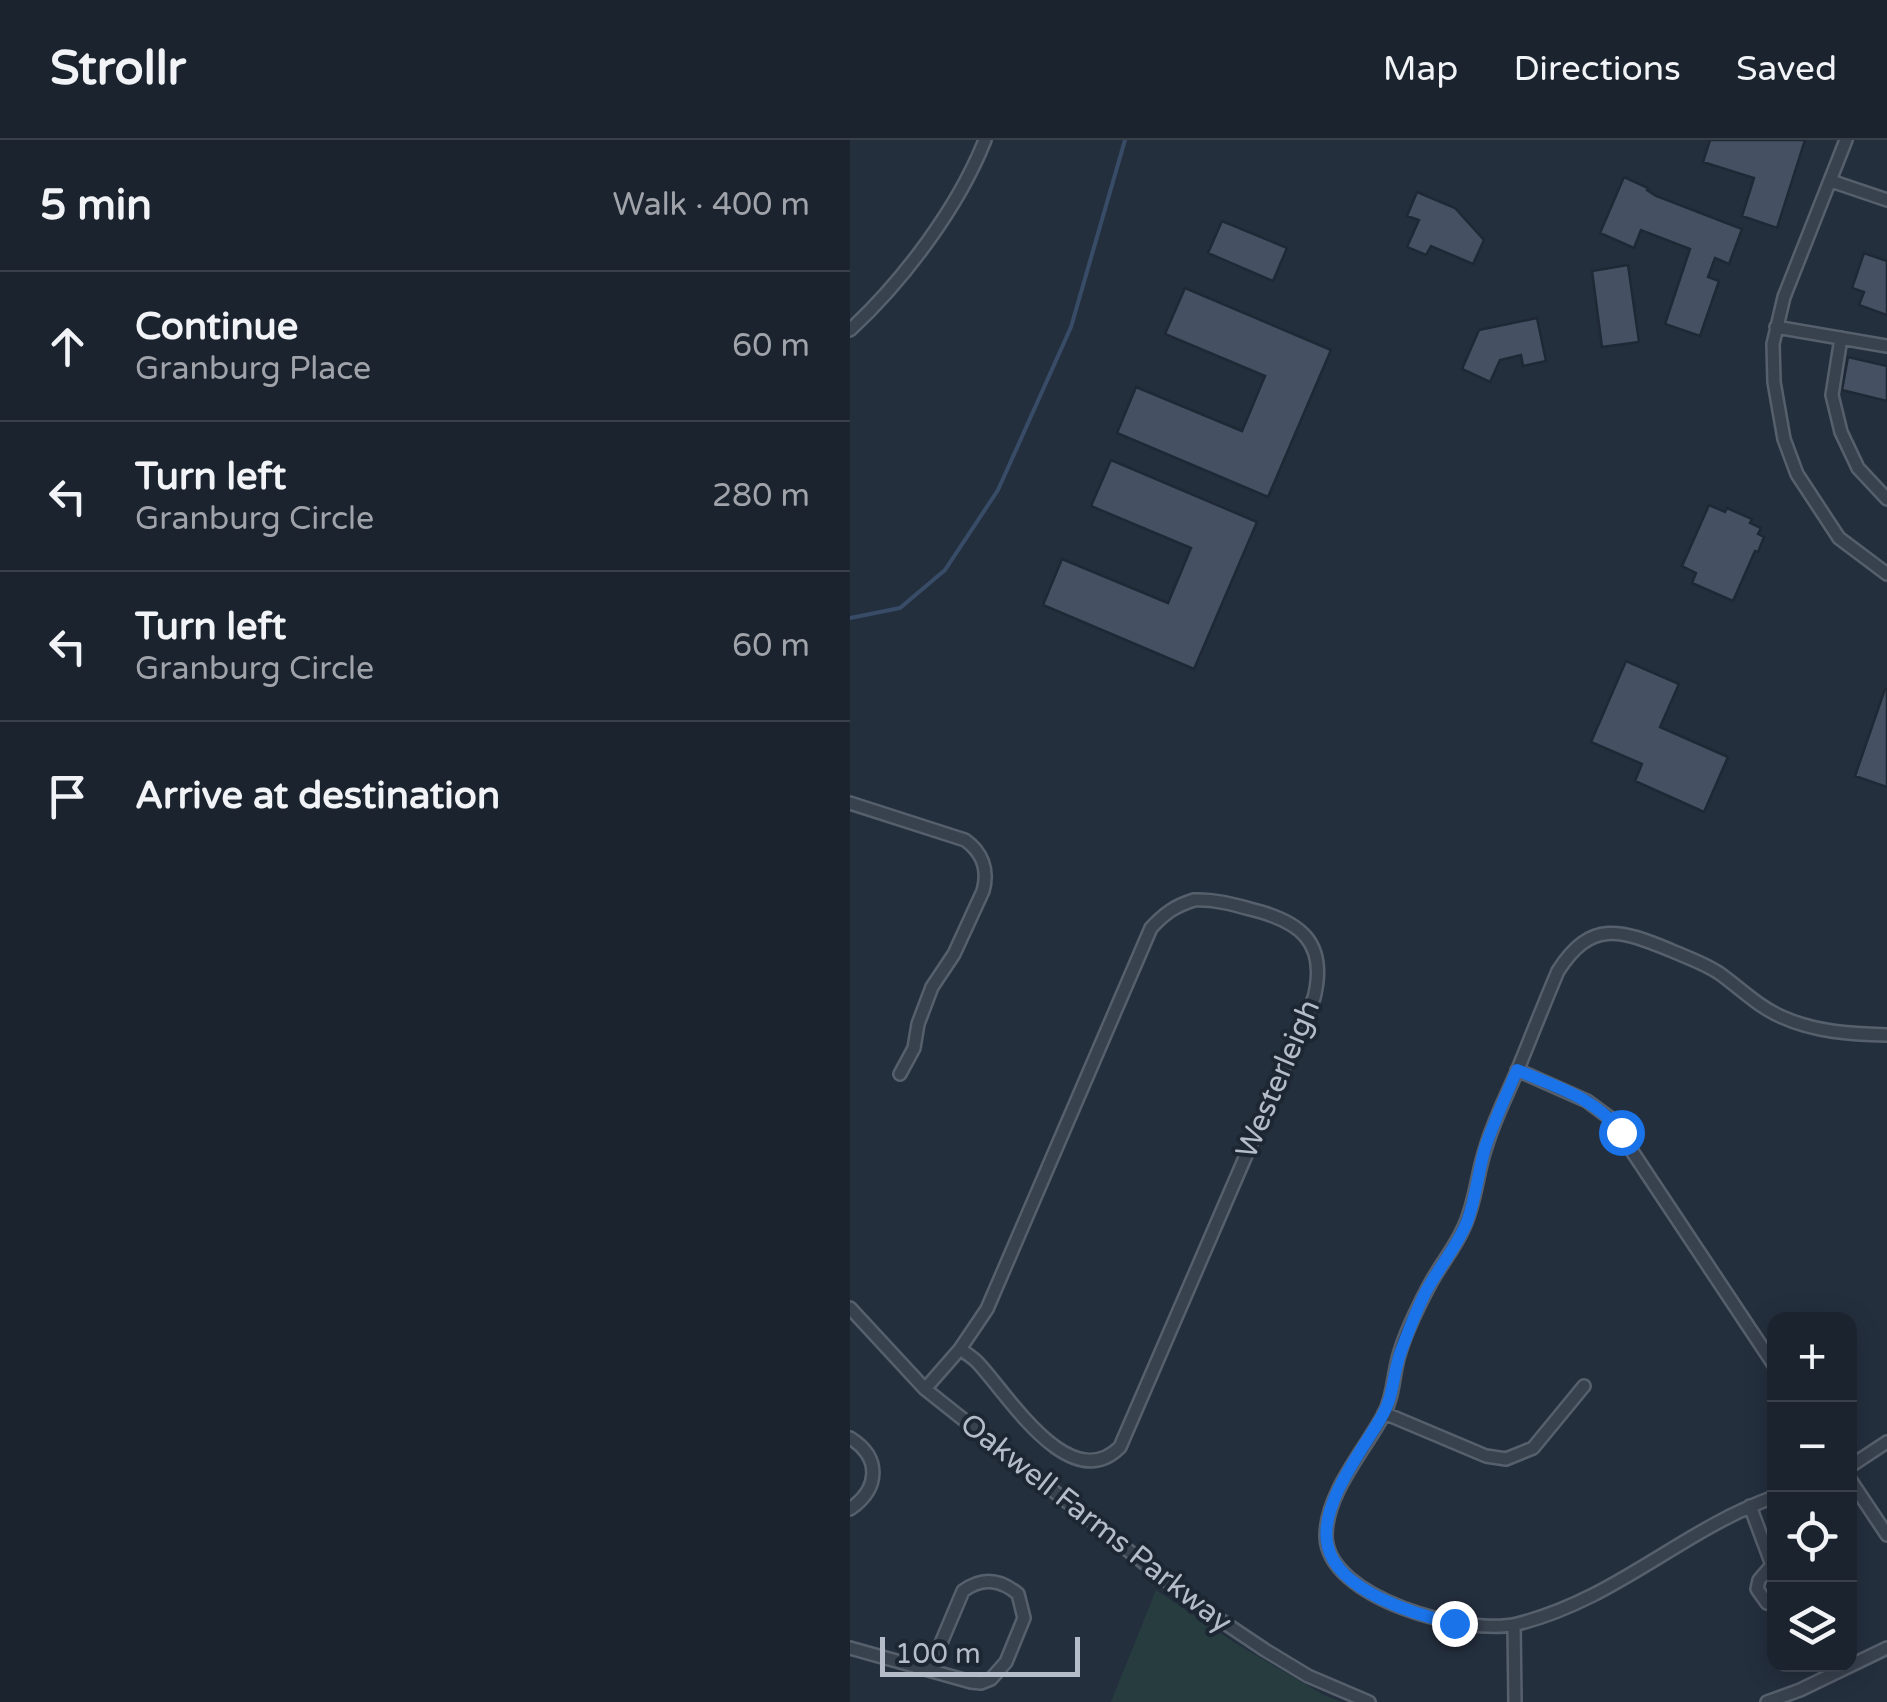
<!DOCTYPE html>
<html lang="en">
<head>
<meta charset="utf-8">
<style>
	body { margin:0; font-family:"Varela Round",sans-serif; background:#242b36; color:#f1f3f6 }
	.controls { position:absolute; right:30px; bottom:30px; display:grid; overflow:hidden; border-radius:20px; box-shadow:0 5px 25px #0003 }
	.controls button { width:90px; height:90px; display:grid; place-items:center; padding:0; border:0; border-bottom:2px solid #39404a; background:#1b232e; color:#f1f3f6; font:50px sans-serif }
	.scale { position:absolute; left:30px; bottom:25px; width:200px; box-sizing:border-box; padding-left:10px; border:5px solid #b4bcc9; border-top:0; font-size:28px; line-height:35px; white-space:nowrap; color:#b4bcc9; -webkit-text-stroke:8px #1d2633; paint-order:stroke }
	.stop { position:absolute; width:30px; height:30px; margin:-22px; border:8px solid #1a73e8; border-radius:50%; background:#fff }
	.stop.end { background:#1a73e8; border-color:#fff; box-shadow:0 2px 10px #0008 }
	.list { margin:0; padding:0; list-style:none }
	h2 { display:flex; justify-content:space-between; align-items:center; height:130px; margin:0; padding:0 40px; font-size:42px }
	h2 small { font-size:32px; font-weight:400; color:#a0a4aa }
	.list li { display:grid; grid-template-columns:65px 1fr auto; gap:30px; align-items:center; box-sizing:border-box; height:150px; padding:0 40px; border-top:2px solid #39404a }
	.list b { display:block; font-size:38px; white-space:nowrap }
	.list p { margin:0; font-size:32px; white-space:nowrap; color:#a0a4aa }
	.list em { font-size:32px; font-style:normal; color:#a0a4aa }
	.icon { flex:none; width:55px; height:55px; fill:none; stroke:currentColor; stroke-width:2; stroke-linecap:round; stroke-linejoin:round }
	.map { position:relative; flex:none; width:1037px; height:1562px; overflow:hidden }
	header { display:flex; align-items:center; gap:60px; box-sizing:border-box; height:140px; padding:0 50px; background:#1b232e; border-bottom:2px solid #39404a }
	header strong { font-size:48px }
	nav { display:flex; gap:55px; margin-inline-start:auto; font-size:35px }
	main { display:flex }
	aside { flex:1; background:#1b232e }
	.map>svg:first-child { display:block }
	.green { fill:#263c3f }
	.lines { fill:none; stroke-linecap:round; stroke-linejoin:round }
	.stream { stroke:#394c67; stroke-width:4 }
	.building { fill:#455162; stroke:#1f2835; stroke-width:2.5 }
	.minor-casing { stroke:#565f6c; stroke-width:16 }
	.minor { stroke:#38414e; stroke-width:11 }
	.route { stroke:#1a73e8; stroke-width:12 }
	.labels { text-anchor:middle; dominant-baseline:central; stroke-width:8; stroke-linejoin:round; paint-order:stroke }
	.street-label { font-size:30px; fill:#b4bcc9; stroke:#1d2633 }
</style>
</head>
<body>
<header>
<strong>Strollr</strong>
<nav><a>Map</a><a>Directions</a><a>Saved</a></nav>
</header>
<main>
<aside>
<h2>5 min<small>Walk · 400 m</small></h2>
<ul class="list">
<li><svg class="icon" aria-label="ahead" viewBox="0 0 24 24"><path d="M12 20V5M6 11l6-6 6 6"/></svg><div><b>Continue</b><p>Granburg Place</p></div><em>60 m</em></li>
<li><svg class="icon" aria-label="left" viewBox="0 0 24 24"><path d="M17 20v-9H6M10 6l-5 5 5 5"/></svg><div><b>Turn left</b><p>Granburg Circle</p></div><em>280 m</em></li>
<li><svg class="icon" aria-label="left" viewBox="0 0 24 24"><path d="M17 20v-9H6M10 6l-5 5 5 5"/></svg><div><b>Turn left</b><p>Granburg Circle</p></div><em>60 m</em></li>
<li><svg class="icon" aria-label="arrive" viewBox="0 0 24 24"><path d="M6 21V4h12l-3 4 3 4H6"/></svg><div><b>Arrive at destination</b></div></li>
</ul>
</aside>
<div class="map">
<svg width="1037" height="1562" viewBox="0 0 1037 1562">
	<rect width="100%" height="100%" fill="#242f3e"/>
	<path class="green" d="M306,1450L385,1503L474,1555L491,1562H261Z"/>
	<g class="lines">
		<path class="stream" d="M0,478L50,468L95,430L148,350L221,187L275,0"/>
	</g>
	<path class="building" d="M860,0H955L927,88L892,76L904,38L853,22Z
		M774,37L798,48L797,50L806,56L892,89L879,124L865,118L858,137L869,141L850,196L815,184L840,109L791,90L784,108L750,93Z
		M567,52L605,68L634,100L623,124L581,106L576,115L557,107L569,80L557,76Z
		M372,81L437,108L423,141L358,113Z
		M1014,113L1037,121V175L1009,165L1014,152L1002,148Z
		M778,125L789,202L752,207L742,131Z
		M335,148L481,210L418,357L267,293L286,247L392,291L415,236L315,194Z
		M687,178L696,221L673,226L671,215L650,220L640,242L612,229L629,190Z
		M998,217L1037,226V261L992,250Z
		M261,320L407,382L344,529L193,465L212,419L318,463L341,408L241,366Z
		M859,365L875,372L877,368L902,379L900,383L911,388L908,394L914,397L908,412L905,411L883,461L842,443L846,433L832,426Z
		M776,521L829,544L810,587L878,617L854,672L785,641L792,624L741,602Z
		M1035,549H1037V647L1005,636Z"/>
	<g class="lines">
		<defs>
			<path id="minor" d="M996,0L934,157L923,204L924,242L934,299L947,334L989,398L1037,434
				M981,41L1037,60
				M926,187L1037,206
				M0,190C53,141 108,68 135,0
				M991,198L982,255L991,292L1008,328L1037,359
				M0,663L115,700C132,712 139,730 133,751L104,814L82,847L68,884L64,908L50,934
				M344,760C363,759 382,764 400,769C450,781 478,802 464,858L270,1307C220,1357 158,1255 129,1224C124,1218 117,1214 110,1209L137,1169L301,788C315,773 325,766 344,760Z
				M667,930L737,961L760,978L924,1225
				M0,1168L75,1249L342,1461L415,1510L458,1536L519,1562
				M75,1249L110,1209
				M534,1273L636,1316L656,1319L683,1308L734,1246
				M0,1298C32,1318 29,1349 0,1369
				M999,1327L1037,1302
				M999,1338L1037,1395
				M924,1357C832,1390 765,1460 667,1484C617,1496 477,1459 476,1396C476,1353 515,1310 534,1274C544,1255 543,1235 549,1215C555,1194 569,1165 579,1146C590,1125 605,1108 614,1087C626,1061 627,1033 636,1007C644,980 657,955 668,929C681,897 694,864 708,831C741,779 771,790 820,810C836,817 854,823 869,833C890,848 907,866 932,877C965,892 1000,894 1037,895
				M900,1366L922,1425
				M924,1425H922L909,1440L907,1449L917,1463L924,1465
				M664,1485L665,1562
				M0,1508L121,1542L131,1543L141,1539L156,1522L174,1478L168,1454C150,1439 132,1437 113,1451L80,1529
				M917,1562L950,1550L1037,1508"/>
		</defs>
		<use href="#minor" class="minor-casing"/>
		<use href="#minor" class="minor"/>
	</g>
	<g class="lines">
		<path class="route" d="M604,1483C565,1475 489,1451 478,1407C467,1366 513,1310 532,1276C544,1256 543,1232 551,1211C560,1188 569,1161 582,1141C594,1121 608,1104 617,1082C626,1058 628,1032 635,1008C644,981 656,956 667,930C706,947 744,957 771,992"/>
	</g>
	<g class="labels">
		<g class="street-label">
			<text transform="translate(428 939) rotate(-67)">Westerleigh</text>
			<text transform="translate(246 1383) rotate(38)">Oakwell Farms Parkway</text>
		</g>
	</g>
</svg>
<div class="controls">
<button>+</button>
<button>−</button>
<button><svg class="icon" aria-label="locate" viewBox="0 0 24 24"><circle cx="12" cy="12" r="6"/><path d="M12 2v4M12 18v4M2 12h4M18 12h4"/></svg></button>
<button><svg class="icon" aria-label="layers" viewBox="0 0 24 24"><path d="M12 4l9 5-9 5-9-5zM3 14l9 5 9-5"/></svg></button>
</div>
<div class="scale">100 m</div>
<div class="stop" style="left:771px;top:992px"></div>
<div class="stop end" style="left:604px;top:1483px"></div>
</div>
</main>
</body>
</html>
